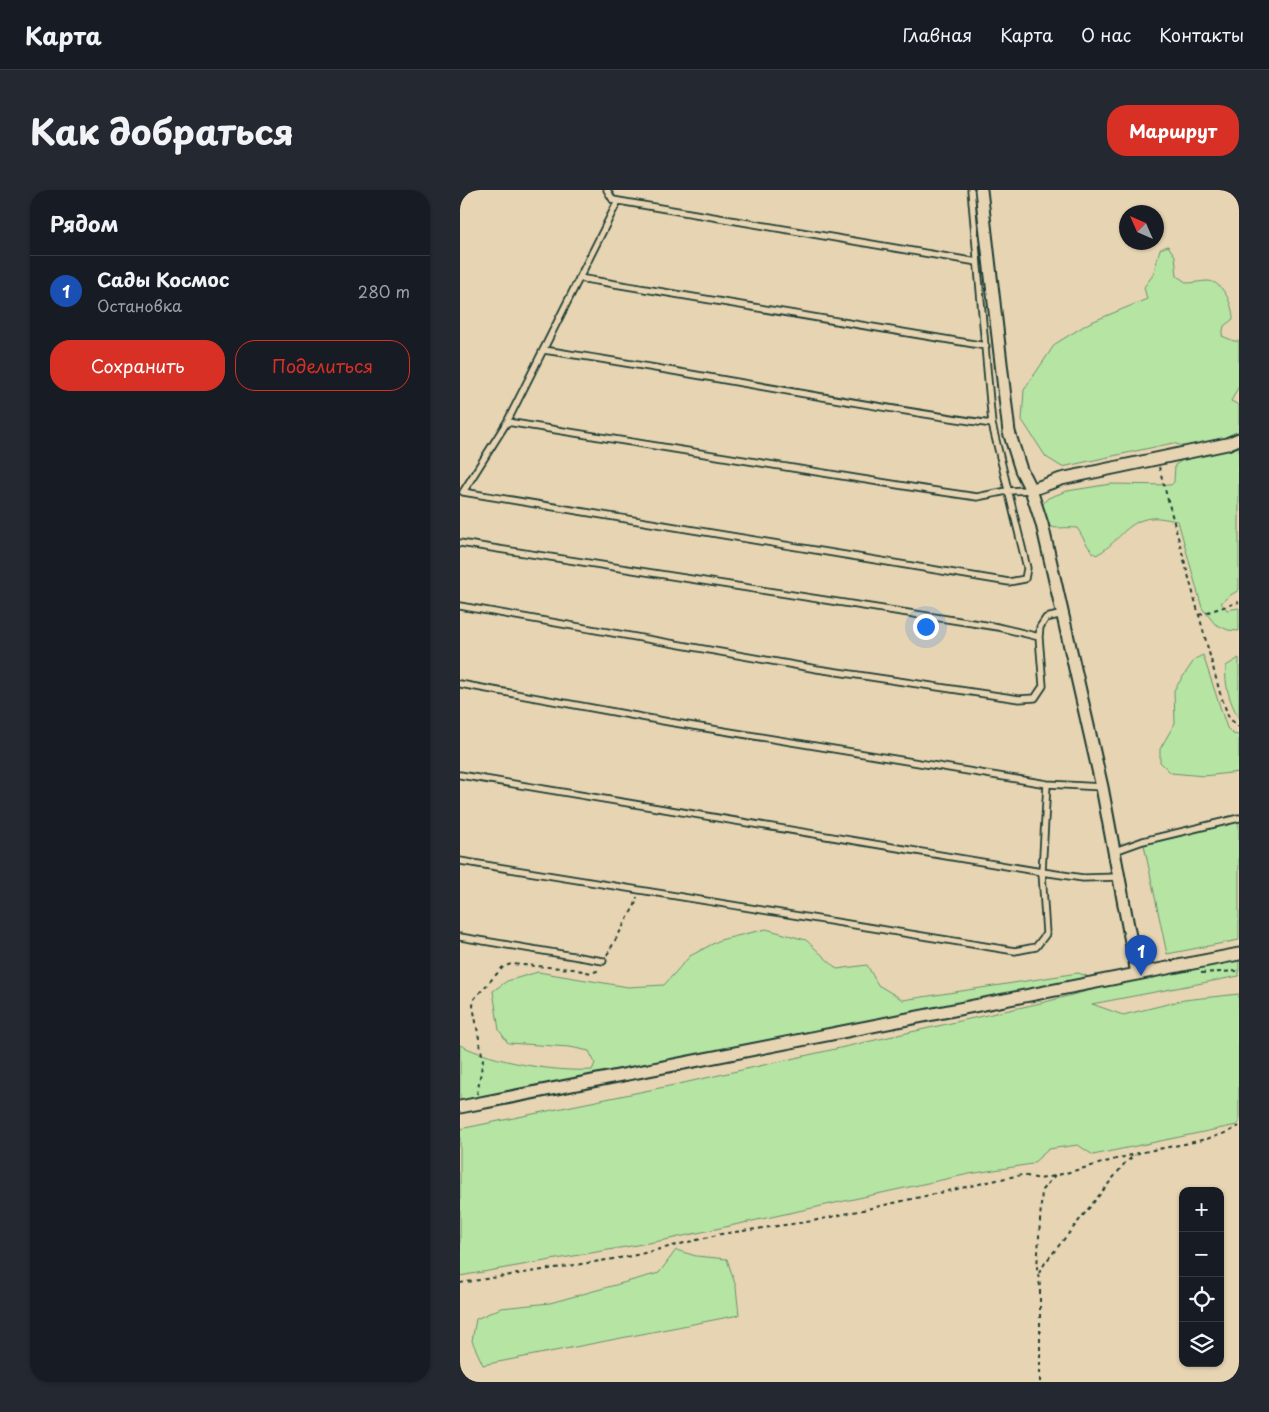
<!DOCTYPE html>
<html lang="ru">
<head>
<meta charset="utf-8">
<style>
	body { margin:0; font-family:"Playpen Sans",sans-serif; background:#242831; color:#f1f3f6 }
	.controls { position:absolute; right:15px; bottom:15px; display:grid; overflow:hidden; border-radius:10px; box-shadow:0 1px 4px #0004 }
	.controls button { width:45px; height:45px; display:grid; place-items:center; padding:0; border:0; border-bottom:1px solid #363941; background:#171b24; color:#f1f3f6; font:25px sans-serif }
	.compass { position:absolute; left:659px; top:15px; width:45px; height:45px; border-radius:50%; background:#171b24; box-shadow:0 1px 4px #0004; rotate:315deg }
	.you { position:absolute; left:465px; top:436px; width:18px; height:18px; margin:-12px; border:4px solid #fff; border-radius:50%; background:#1a73e8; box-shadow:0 0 0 8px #1a73e833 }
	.badge { display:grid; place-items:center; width:32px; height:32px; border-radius:50%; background:#d93025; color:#fff; font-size:16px; font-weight:700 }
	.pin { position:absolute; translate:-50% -41px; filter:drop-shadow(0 1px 2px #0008) }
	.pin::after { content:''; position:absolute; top:26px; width:18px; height:15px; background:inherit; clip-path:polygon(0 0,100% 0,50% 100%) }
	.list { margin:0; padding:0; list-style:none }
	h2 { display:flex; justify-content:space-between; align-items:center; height:65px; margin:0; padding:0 20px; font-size:21px }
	h2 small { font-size:16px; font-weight:400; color:#9ea1a6 }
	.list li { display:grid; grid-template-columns:32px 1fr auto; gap:15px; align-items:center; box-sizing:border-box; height:70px; padding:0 20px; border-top:1px solid #363941 }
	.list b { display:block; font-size:19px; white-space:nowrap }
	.list p { margin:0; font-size:16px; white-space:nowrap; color:#9ea1a6 }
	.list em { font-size:16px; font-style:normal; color:#9ea1a6 }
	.actions { display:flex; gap:10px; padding:15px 20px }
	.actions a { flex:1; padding:11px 0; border:1px solid #d93025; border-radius:20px; text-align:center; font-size:18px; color:#d93025 }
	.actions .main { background:#d93025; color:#fff }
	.icon { flex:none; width:28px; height:28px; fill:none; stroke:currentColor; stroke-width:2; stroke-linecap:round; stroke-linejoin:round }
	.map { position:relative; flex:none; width:779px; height:1192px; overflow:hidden; border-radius:20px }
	header { display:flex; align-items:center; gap:30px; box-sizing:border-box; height:70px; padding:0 25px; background:#171b24; border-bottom:1px solid #363941 }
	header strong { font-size:24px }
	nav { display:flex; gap:28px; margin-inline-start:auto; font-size:18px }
	.intro { display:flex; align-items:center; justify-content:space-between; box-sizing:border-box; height:120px; padding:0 30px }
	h1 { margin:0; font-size:35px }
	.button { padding:12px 22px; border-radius:20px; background:#d93025; color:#fff; font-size:18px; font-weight:700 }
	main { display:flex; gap:30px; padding:0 30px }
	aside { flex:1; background:#171b24; border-radius:20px; box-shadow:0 1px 4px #0004 }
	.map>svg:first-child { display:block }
	.green { fill:#b5e4a3; stroke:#6a906c }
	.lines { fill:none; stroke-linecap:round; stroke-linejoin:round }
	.service-casing { stroke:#1f3d34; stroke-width:9 }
	.minor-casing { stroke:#1f3d34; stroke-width:15 }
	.path { stroke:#1f3d34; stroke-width:2; stroke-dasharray:4 4; stroke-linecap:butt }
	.service { stroke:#e7d4b2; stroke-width:5.5 }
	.minor { stroke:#e7d4b2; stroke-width:11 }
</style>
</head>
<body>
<header>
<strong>Карта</strong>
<nav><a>Главная</a><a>Карта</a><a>О нас</a><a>Контакты</a></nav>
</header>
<div class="intro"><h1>Как добраться</h1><a class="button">Маршрут</a></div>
<main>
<aside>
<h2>Рядом<small></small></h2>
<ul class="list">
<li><span class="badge" style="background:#1a4fb4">1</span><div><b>Сады Космос</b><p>Остановка</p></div><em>280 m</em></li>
</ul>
<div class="actions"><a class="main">Сохранить</a><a>Поделиться</a></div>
</aside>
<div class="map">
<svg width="779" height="1192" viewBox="0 0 779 1192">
	<rect width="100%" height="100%" fill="#e7d4b2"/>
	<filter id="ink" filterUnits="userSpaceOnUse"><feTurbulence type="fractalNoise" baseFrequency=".02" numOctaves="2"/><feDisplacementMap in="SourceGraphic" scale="10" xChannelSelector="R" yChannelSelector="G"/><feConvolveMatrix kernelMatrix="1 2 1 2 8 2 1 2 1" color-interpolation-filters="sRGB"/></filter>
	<g filter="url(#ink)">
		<path class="green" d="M708,56L715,66L717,86L727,93C734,93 741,91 748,91C764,92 773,116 773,129L764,136L762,146L774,151H779V196L771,211L779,215V400L769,406L761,413L767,420L779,418V441L768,440L755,434L742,418L718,331C710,330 699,327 691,328C665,331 657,355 636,365C627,358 624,348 617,338C591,336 589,345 581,316L588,308L607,301L651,294L711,295L714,292L715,275L727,267L725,257L713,253L602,277L586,267L562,230L564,200L595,154L629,133L687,109L684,97L693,85L700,59Z
			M743,465L767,538L773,544L779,545V582L744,586L711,583L700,572V559L715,533L714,500L735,469Z
			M779,468V529C770,512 764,495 766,476Z
			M779,632V750L707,764L684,655Z
			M306,739L346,750L377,779L407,775L418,795L443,810L618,783L627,786L633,791L0,917V855C34,872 93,882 132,880L135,873L129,861L110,857L48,853L39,840L33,801L47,791L78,782L168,797L204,795L230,766L260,750Z
			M779,770V786L632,814L663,825L724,810L779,804V933L777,935L633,965L618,955L589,959L572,974L509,984L205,1050L0,1086V939L219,894L585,812L685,786Z
			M216,1060L236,1066L267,1069L276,1097L279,1125L23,1175L12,1151L16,1129L41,1118L90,1113L199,1083Z"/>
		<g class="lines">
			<defs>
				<path id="service" d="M147,0L153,10L517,72
					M158,11L47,232L3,302L549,392L565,389L567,378L532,234L511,0
					M119,88L526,156
					M83,160C233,182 381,213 532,234
					M47,232L463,299L517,307L547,301L571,300
					M0,353L538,437L579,447
					M0,416L357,479L559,509L575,508L583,496L579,447L580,437L586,428L603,424
					M0,494L209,532L587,594L642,597
					M0,585L582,682L623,688L660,687
					M655,661L683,651L779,628
					M0,671L555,761L576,757L586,744L582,682L587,594
					M0,747L143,771"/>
				<path id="minor" d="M521,0L549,242L561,280L571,300L582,334L642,597L677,784
					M571,300L601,289L767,254L779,249
					M0,917L779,764"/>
			</defs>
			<use href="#service" class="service-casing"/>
			<use href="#minor" class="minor-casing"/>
			<path class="path" d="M699,277L760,503L769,528L779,537
				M739,425L779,412
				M147,765L175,715L177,707
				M741,783L779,781
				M17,904L23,870L13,816L14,809L43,777L51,774L113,779L131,783L137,781L139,777
				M579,1083L585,1073L665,973L675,965
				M0,1093L172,1066L261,1044L353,1031L546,988L562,985L580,989L594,986
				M580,1192V1096L577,1078L582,1000L594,986C622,979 651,970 679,963C705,957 759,950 779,936"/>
			<use href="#service" class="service"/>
			<use href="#minor" class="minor"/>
		</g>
	</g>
</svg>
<div class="controls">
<button>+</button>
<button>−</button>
<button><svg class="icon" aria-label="locate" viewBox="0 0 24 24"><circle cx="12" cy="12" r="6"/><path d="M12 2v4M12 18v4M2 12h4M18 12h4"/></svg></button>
<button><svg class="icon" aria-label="layers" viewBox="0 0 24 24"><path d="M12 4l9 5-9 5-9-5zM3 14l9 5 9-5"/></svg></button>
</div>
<svg class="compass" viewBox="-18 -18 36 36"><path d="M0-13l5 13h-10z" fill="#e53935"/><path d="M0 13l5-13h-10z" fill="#9ea1a6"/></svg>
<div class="you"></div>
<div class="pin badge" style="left:681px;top:786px;background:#1a4fb4">1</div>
</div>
</main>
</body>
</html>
